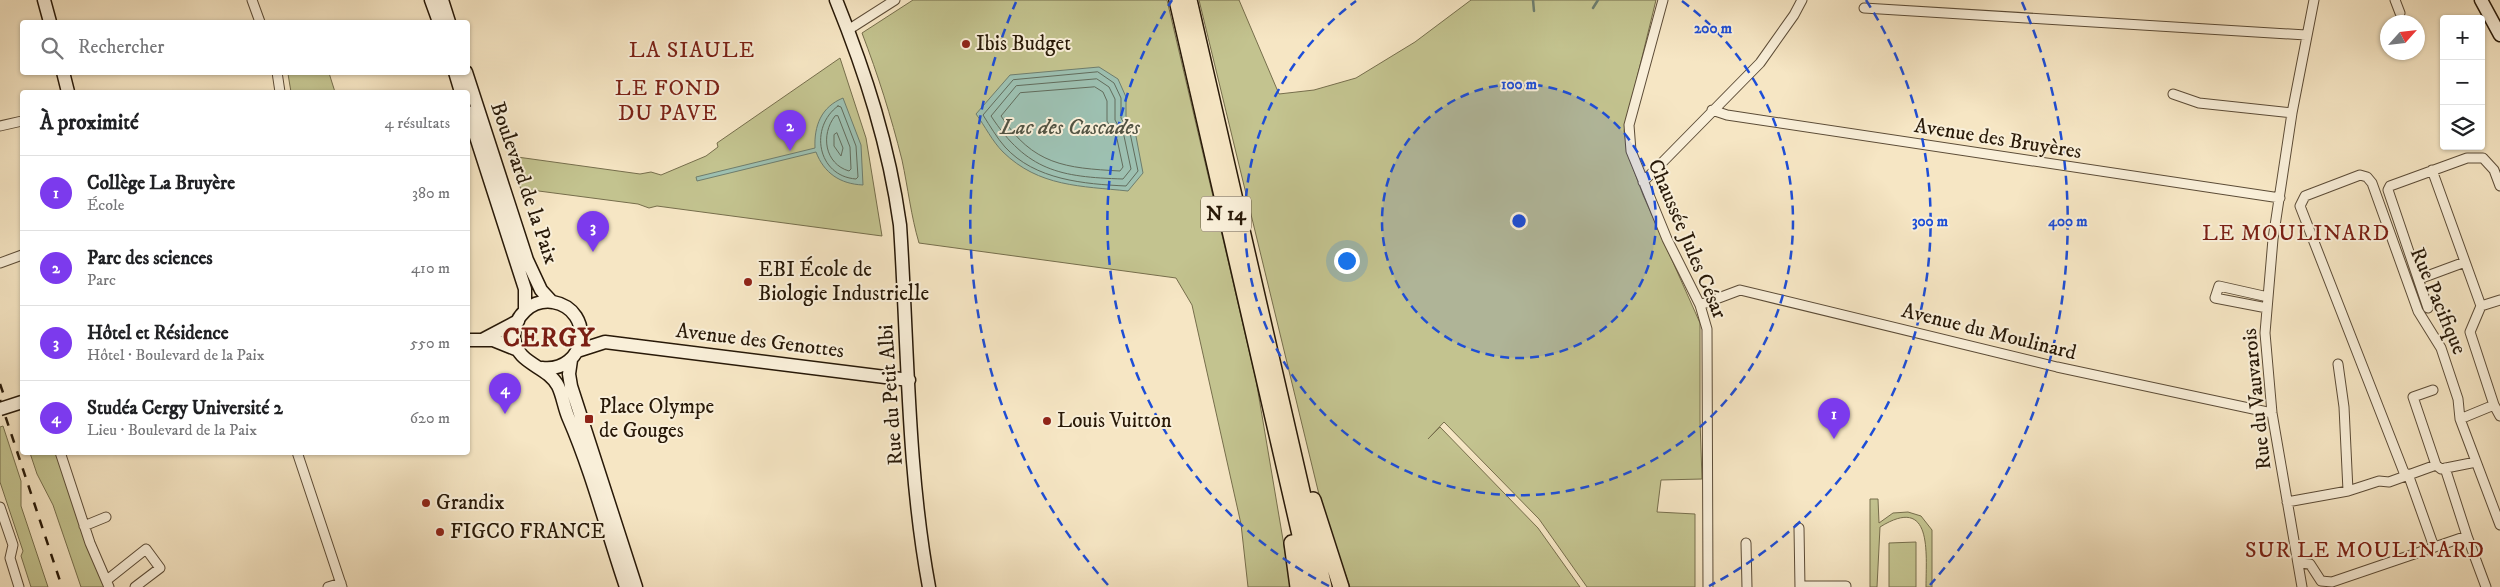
<!DOCTYPE html>
<html lang="fr">
<head>
<meta charset="utf-8">
<style>
	body { margin:0; font-family:"IM FELL DW Pica",serif; background:#f2f2f2; color:#202124 }
	.controls { position:absolute; right:15px; top:15px; display:grid; overflow:hidden; border-radius:5px; box-shadow:0 1px 4px #0004 }
	.controls button { width:45px; height:45px; display:grid; place-items:center; padding:0; border:0; border-bottom:1px solid #e0e0e0; background:#fff; color:#202124; font:25px sans-serif }
	.compass { position:absolute; left:2380px; top:15px; width:45px; height:45px; border-radius:50%; background:#fff; box-shadow:0 1px 4px #0004; rotate:63deg }
	.you { position:absolute; left:1346px; top:260px; width:18px; height:18px; margin:-12px; border:4px solid #fff; border-radius:50%; background:#1a73e8; box-shadow:0 0 0 8px #1a73e833 }
	.badge { display:grid; place-items:center; width:32px; height:32px; border-radius:50%; background:#7c3aed; color:#fff; font-size:16px; font-weight:700 }
	.pin { position:absolute; translate:-50% -41px; filter:drop-shadow(0 1px 2px #0008) }
	.pin::after { content:''; position:absolute; top:26px; width:18px; height:15px; background:inherit; clip-path:polygon(0 0,100% 0,50% 100%) }
	.list { margin:0; padding:0; list-style:none }
	h2 { display:flex; justify-content:space-between; align-items:center; height:65px; margin:0; padding:0 20px; font-size:21px }
	h2 small { font-size:16px; font-weight:400; color:#757577 }
	.list li { display:grid; grid-template-columns:32px 1fr auto; gap:15px; align-items:center; box-sizing:border-box; height:75px; padding:0 20px; border-top:1px solid #e0e0e0 }
	.list b { display:block; font-size:19px; white-space:nowrap }
	.list p { margin:0; font-size:16px; white-space:nowrap; color:#757577 }
	.list em { font-size:16px; font-style:normal; color:#757577 }
	.icon { flex:none; width:28px; height:28px; fill:none; stroke:currentColor; stroke-width:2; stroke-linecap:round; stroke-linejoin:round }
	.map { position:relative; flex:none; width:2500px; height:587px; overflow:hidden }
	.search { position:absolute; background:#fff; box-shadow:0 1px 4px #0004; left:20px; top:20px; width:450px; height:55px; display:flex; align-items:center; gap:12px; box-sizing:border-box; padding:0 18px; border-radius:5px; color:#757577; font-size:19px }
	.panel { position:absolute; background:#fff; box-shadow:0 1px 4px #0004; left:20px; top:90px; width:450px; height:365px; border-radius:5px }
	.map>svg:first-child { display:block }
	.green { fill:#c3c38f; stroke:#766e4c }
	.water { fill:#9dc0b1; stroke:#6e7d6d }
	.lines { fill:none; stroke-linecap:round; stroke-linejoin:round }
	.shore { stroke:#626c5c; stroke-width:1 }
	.stream { stroke:#6e7d6d; stroke-width:2.5 }
	.street-casing { stroke:#5c4c37; stroke-width:11 }
	.secondary-casing { stroke:#281908; stroke-width:15 }
	.highway-casing { stroke:#281908; stroke-width:18 }
	.street { stroke:#f9efd9; stroke-width:9 }
	.secondary { stroke:#f9efd9; stroke-width:12 }
	.highway { stroke:#f6e6c4; stroke-width:15 }
	.rail { stroke:#281908; stroke-width:2.5; stroke-dasharray:9 9; stroke-linecap:butt }
	.secondary-bridge-casing { stroke:#281908; stroke-width:15; stroke-linecap:butt }
	.secondary-bridge { stroke:#f9efd9; stroke-width:12 }
	.ring { fill:none; stroke:#1d4ed8; stroke-width:2.5; stroke-dasharray:9 6 }
	.poi-dot { fill:#8f2418; stroke:#f9efd9; stroke-width:2 }
	.labels { text-anchor:middle; dominant-baseline:central; stroke-width:4; stroke-linejoin:round; paint-order:stroke }
	.shield { fill:#f9efd9; stroke:#675947; stroke-width:1 }
	.shield-label { font-size:20px; font-weight:bold; fill:#281908 }
	.poi-label { font-size:21px; fill:#281908; stroke:#f9efd9; text-anchor:start }
	.street-label { font-size:21px; fill:#281908; stroke:#f9efd9 }
	.neighbourhood-label { font-size:22px; letter-spacing:1px; fill:#7a1f14; stroke:#f9efd9 }
	.water-label { font-size:22px; font-style:italic; fill:#515343; stroke:#f9efd9 }
	.district-label { font-size:26px; font-weight:bold; letter-spacing:1px; fill:#7a1f14; stroke:#f9efd9 }
	.centre { fill:#1d4ed8; stroke:#f9efd9; stroke-width:2.5 }
	.ring-label { font-size:15px; text-anchor:middle; font-weight:bold; fill:#1d4ed8; stroke:#f9efd9; stroke-width:4; stroke-linejoin:round; paint-order:stroke }
</style>
</head>
<body>
<div class="map">
<svg width="2500" height="587" viewBox="0 0 2500 587">
	<rect width="100%" height="100%" fill="#f6e6c4"/>
	<filter id="stains"><feTurbulence type="fractalNoise" baseFrequency=".004" numOctaves="4"/><feColorMatrix values="0 0 0 0 .2 0 0 0 0 .09 0 0 0 0 .02 0 0 0 .5 -.17"/></filter>
	<radialGradient id="worn" r=".72"><stop offset=".6" stop-color="#630" stop-opacity="0"/><stop offset="1" stop-color="#630" stop-opacity=".3"/></radialGradient>
	<path class="green" d="M913,0H1167L1256,380L1291,587H1248L1241,524L1192,305L1176,278L919,243C911,216 908,188 902,160C891,116 878,75 862,33Z
		M1199,0H1239L1279,94L1314,90L1356,78L1415,42L1471,0H1656L1624,131L1629,157L1643,195L1700,323V420L1702,479L1661,480L1657,512L1695,514V587H1587L1539,519L1444,422L1428,439L1440,427L1538,528L1580,587H1350L1323,511Z
		M840,58L866,138L882,236L657,206L649,208L638,204L531,190L524,199L510,156L640,174L651,172L661,175L706,156L718,147L717,143Z
		M292,73H329L335,92H291L288,74Z
		M3,426L21,481V506L48,587H31L21,556L23,551L0,482V427Z
		M30,453H56L105,587H81L53,505L37,474Z
		M1870,499H1878L1879,523L1893,513L1908,512L1921,516L1932,530V587H1926C1926,553 1933,494 1880,527L1877,587H1870Z
		M1916,542V587H1889V543Z"/>
	<path class="water" d="M1099,67L1118,79L1126,97V118L1135,131L1143,173L1128,191C1081,186 1039,187 1003,152C992,141 985,126 976,114L1010,75Z
		M843,98L861,145L863,185C840,184 824,173 816,152L697,181L696,177L815,148C814,126 821,107 843,98Z"/>
	<g class="lines">
		<path class="shore" d="M1098,72L1114,83L1121,98V118L1130,133L1138,171L1126,186C1084,184 1035,180 1005,147C997,138 990,126 983,115L1013,80Z
			M1097,79L1109,87L1115,99V120L1124,136L1131,169L1123,179C1060,177 1027,171 991,116L1016,86Z
			M1095,87L1103,92L1107,101V121L1117,139L1123,167L1120,171C1065,168 1033,165 1001,116L1020,93Z
			M838,106L841,107L856,146L858,177L856,179C817,176 809,127 838,106Z
			M838,116L850,147L851,169L849,171C825,164 820,135 835,116Z
			M837,133L843,148L841,156L834,146V135Z"/>
		<path class="stream" d="M1533,0L1534,11
			M1593,8L1598,0"/>
		<defs>
			<path id="street" d="M252,0L260,22
				M1663,0L1629,125L1631,151L1667,239L1700,305L1707,329L1708,587
				M2395,0L2400,13
				M1864,8L2306,35
				M848,30L895,0
				M277,72L280,92
				M2173,94L2199,103L2292,113
				M1712,110L1727,115L2280,198
				M0,126L22,121
				M2432,170L2481,306
				M1643,182L1760,63L1794,15L1802,0
				M0,263L22,255
				M2419,279L2465,262
				M1700,305L1740,290L2057,367L2272,413
				M2267,308L2215,298L2219,286L2268,297
				M2428,308L2388,190L2390,186L2467,158H2483L2494,170L2500,186
				M2338,364L2344,407L2348,491
				M2433,390L2413,397L2436,465
				M2494,405L2500,416
				M2460,419L2494,405L2470,332L2481,306L2500,300
				M60,452L90,543L109,587
				M297,452L342,587
				M2445,468L2467,536
				M2408,474L2434,547
				M2405,475L2300,206L2305,196L2360,175L2367,177L2372,183L2418,311L2441,348L2458,399L2460,419L2500,525
				M2287,502L2348,491L2379,481L2389,482L2436,465L2441,469L2476,462
				M0,507L13,545L10,558L19,587
				M84,526L106,517
				M1799,528L1800,587
				M1746,543L1747,587
				M2299,563L2310,564L2321,581L2332,582L2467,536L2486,587
				M107,580L146,549L160,568L135,587
				M1800,586H1846
				M328,587L341,583
				M2302,587L2272,413L2265,333L2273,239L2292,113L2314,0"/>
			<path id="secondary" d="M44,0L50,22
				M431,0L439,22
				M442,0L449,22
				M836,0C866,74 889,146 900,225C908,345 907,469 929,587
				M2481,0L2500,35
				M63,72L68,92
				M455,72L461,92
				M466,72L527,260L541,290L552,302
				M468,112L525,289V311
				M484,339L518,321
				M468,340H493L518,350
				M577,351L605,342L909,380
				M571,360L569,374L571,386L636,587
				M542,368C587,373 596,310 553,302C532,299 513,316 514,338C517,365 547,365 558,386C563,396 564,408 569,419C592,472 607,531 626,587"/>
			<path id="highway" d="M1177,0L1312,587
				M1189,0L1324,587
				M1313,500L1341,587
				M1292,543L1298,587"/>
		</defs>
		<use href="#street" class="street-casing"/>
		<use href="#secondary" class="secondary-casing"/>
		<use href="#highway" class="highway-casing"/>
		<use href="#street" class="street"/>
		<use href="#secondary" class="secondary"/>
		<use href="#highway" class="highway"/>
		<path class="rail" d="M0,384L8,407
			M0,400L62,587"/>
		<defs>
			<path id="secondary-bridge" d="M0,409L22,402"/>
		</defs>
		<use href="#secondary-bridge" class="secondary-bridge-casing"/>
		<use href="#secondary-bridge" class="secondary-bridge"/>
	</g>
	<circle cx="1519" cy="221" r="137" fill="#1d4ed8" fill-opacity=".12"/>
	<g class="ring">
		<circle cx="1519" cy="221" r="137"/>
		<path d="M1682 1A274 274 0 1 1 1356 1"/>
		<path d="M1329 586A411 411 0 0 1 1172 0M1866 0A411 411 0 0 1 1709 586"/>
		<path d="M1108 585A549 549 0 0 1 1016 2M2022 2A549 549 0 0 1 1930 585"/>
	</g>
	<g class="poi-dot">
		<circle cx="966" cy="44" r="5"/>
		<circle cx="748" cy="282" r="5"/>
		<rect x="584" y="414" width="10" height="10" rx="2.5"/>
		<circle cx="1047" cy="421" r="5"/>
		<circle cx="426" cy="503" r="5"/>
		<circle cx="440" cy="532" r="5"/>
	</g>
	<g class="labels">
		<rect class="shield" x="1201" y="196.5" width="50" height="35" rx="4"/>
		<g class="shield-label">
			<text x="1226" y="214">N 14</text>
		</g>
		<g class="poi-label">
			<text x="976" y="44">Ibis Budget</text>
			<text x="758" y="270">EBI École de<tspan x="758" dy="24">Biologie Industrielle</tspan></text>
			<text x="599" y="407">Place Olympe<tspan x="599" dy="24">de Gouges</tspan></text>
			<text x="1057" y="421">Louis Vuitton</text>
			<text x="436" y="503">Grandix</text>
			<text x="450" y="532">FIGCO FRANCE</text>
		</g>
		<g class="street-label">
			<text transform="translate(1998 139) rotate(9)">Avenue des Bruyères</text>
			<text transform="translate(524 183) rotate(71)">Boulevard de la Paix</text>
			<text transform="translate(1687 239) rotate(67)">Chaussée Jules César</text>
			<text transform="translate(2438 301) rotate(67)">Rue Pacifique</text>
			<text transform="translate(1989 332) rotate(14)">Avenue du Moulinard</text>
			<text transform="translate(760 341) rotate(7)">Avenue des Genottes</text>
			<text transform="translate(891 395) rotate(-94)">Rue du Petit Albi</text>
			<text transform="translate(2257 399) rotate(-96)">Rue du Vauvarois</text>
		</g>
		<g class="neighbourhood-label">
			<text x="692" y="50">LA SIAULE</text>
			<text x="668" y="88">LE FOND<tspan x="668" dy="25">DU PAVE</tspan></text>
			<text x="2296" y="233">LE MOULINARD</text>
			<text x="2365" y="550">SUR LE MOULINARD</text>
		</g>
		<g class="water-label">
			<text x="1070" y="127">Lac des Cascades</text>
		</g>
		<g class="district-label">
			<text x="549" y="338">CERGY</text>
		</g>
	</g>
	<circle cx="1519" cy="221" r="8" class="centre"/>
	<g class="ring-label">
		<text x="1713" y="33">200 m</text>
		<text x="1519" y="89">100 m</text>
		<text x="1930" y="226">300 m</text>
		<text x="2068" y="226">400 m</text>
	</g>
	<rect width="100%" height="100%" filter="url(#stains)"/>
	<rect width="100%" height="100%" fill="url(#worn)"/>
</svg>
<div class="controls">
<button>+</button>
<button>−</button>
<button><svg class="icon" aria-label="layers" viewBox="0 0 24 24"><path d="M12 4l9 5-9 5-9-5zM3 14l9 5 9-5"/></svg></button>
</div>
<svg class="compass" viewBox="-18 -18 36 36"><path d="M0-13l5 13h-10z" fill="#e53935"/><path d="M0 13l5-13h-10z" fill="#757577"/></svg>
<div class="you"></div>
<div class="pin badge" style="left:1834px;top:439px">1</div>
<div class="pin badge" style="left:790px;top:151px">2</div>
<div class="pin badge" style="left:593px;top:252px">3</div>
<div class="pin badge" style="left:505px;top:414px">4</div>
<div class="search"><svg class="icon" aria-label="search" viewBox="0 0 24 24"><circle cx="10" cy="10" r="6"/><path d="M15 15l6 6"/></svg>Rechercher</div>
<section class="panel">
<h2>À proximité<small>4 résultats</small></h2>
<ul class="list">
<li><span class="badge">1</span><div><b>Collège La Bruyère</b><p>École</p></div><em>380 m</em></li>
<li><span class="badge">2</span><div><b>Parc des sciences</b><p>Parc</p></div><em>410 m</em></li>
<li><span class="badge">3</span><div><b>Hôtel et Résidence</b><p>Hôtel · Boulevard de la Paix</p></div><em>550 m</em></li>
<li><span class="badge">4</span><div><b>Studéa Cergy Université 2</b><p>Lieu · Boulevard de la Paix</p></div><em>620 m</em></li>
</ul>
</section>
</div>
</body>
</html>
